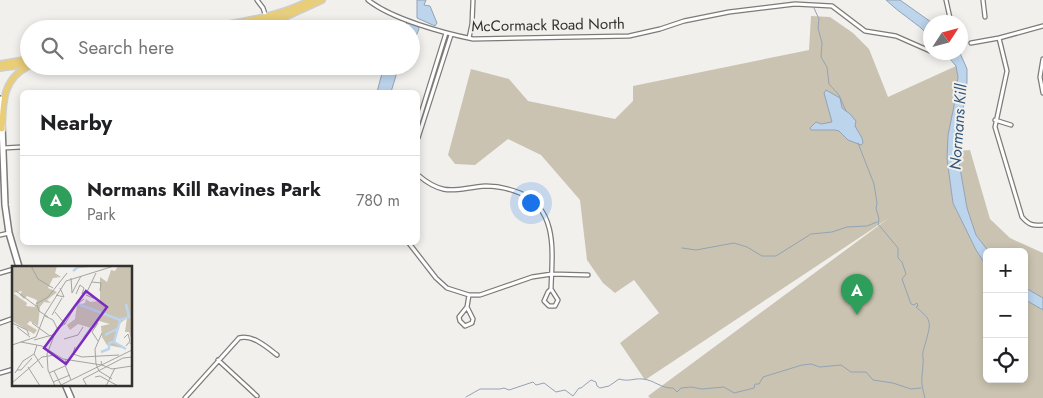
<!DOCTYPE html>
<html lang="en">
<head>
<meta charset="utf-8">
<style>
	body { margin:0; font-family:Jost,sans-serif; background:#f2f2f2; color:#202124 }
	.controls { position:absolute; right:15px; bottom:15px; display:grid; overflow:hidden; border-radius:8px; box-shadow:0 2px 8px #0003 }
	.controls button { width:45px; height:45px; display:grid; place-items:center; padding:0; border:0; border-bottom:1px solid #e0e0e0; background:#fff; color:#202124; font:25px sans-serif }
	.compass { position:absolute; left:923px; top:15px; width:45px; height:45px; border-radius:50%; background:#fff; box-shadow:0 2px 8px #0003; rotate:54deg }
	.you { position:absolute; left:530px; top:202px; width:18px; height:18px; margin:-12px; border:4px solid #fff; border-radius:50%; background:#1a73e8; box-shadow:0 0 0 8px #1a73e833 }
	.badge { display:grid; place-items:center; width:32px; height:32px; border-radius:50%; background:#1d5b92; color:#fff; font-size:16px; font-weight:700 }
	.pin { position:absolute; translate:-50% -41px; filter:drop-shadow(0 1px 2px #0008) }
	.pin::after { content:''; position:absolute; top:26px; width:18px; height:15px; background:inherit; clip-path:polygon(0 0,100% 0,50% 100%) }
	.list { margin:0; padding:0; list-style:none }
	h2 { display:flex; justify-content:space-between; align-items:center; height:65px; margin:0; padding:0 20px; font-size:21px }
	h2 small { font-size:16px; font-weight:400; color:#757577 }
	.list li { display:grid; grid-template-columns:32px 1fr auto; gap:15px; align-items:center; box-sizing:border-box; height:90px; padding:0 20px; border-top:1px solid #e0e0e0 }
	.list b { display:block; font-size:19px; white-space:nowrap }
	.list p { margin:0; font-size:16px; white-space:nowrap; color:#757577 }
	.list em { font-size:16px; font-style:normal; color:#757577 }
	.icon { flex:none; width:28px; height:28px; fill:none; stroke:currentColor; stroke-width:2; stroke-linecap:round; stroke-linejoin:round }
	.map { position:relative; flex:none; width:1043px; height:398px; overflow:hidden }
	.search { position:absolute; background:#fff; box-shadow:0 2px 8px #0003; left:20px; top:20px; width:400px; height:55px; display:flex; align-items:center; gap:12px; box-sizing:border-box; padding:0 18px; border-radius:28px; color:#757577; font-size:19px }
	.panel { position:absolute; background:#fff; box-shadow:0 2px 8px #0003; left:20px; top:90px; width:400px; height:155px; border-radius:8px }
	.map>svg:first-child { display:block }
	.green { fill:#cac3b1 }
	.water { fill:#bcd4ec; stroke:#93a3b4 }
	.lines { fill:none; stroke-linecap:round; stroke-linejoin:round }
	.stream { stroke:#93a3b4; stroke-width:1 }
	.street-casing { stroke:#7d7b78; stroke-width:5.5 }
	.secondary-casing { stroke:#7d7b78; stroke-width:8 }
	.primary-casing { stroke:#cececd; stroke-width:8 }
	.street { stroke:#fff; stroke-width:3 }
	.secondary { stroke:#fff; stroke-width:5 }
	.primary { stroke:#e9cd77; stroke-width:5 }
	.labels { text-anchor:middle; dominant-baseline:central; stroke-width:4; stroke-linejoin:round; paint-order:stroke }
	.street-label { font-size:15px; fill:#323130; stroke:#f2f0ed }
	.water-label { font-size:16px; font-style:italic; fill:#305579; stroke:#f2f0ed }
	.inset-river { fill:none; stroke:#bcd4ec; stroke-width:2.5 }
	.inset-road { fill:none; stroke:#a5a4a1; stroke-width:1 }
	.view { fill:#7b2cbf; fill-opacity:0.15; stroke:#7b2cbf; stroke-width:2.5 }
	.inset-edge { fill:none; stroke:#323130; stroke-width:2.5 }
</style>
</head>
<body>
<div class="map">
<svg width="1043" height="398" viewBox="0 0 1043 398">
	<rect width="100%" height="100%" fill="#f2f0ed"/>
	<path class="green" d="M811,16L830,17L853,33L869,49L888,97L956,66L958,77L947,159L953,203L976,250L987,267V379H1024V299L1043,310V398H650L648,396L889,218L645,380L620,343L659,313L634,280L615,293L603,283L587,260L580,200L541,155L508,139L475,165L455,164L448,155L471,69L509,79L528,101L615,119L633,101V86L809,50Z
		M970,150L990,219L1010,238L1043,253V298L1024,287V252H989L976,235L967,208L957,151Z"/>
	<path class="water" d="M417,0H426L424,5L430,6L437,23L435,26L417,18Z
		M886,0H900L931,22L930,36C917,23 899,13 886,0Z
		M408,22L417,25L419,29L411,47V29H401Z
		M945,53H960L967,69V81L966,95L960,121L957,151L967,208L976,235L989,252H987V267L976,250L953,203L947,159L948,135L954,106L958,77L956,66Z
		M384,66H402L398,69L391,92H377Z
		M826,90L840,98L842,108L850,114L856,121L855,126L862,138L863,143L861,145L848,140L839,131L835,130H811L810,128L816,122L821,124L832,122L824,93Z
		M1024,287L1043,298V310L1024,299Z"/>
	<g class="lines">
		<path class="stream" d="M814,8L819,19L818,28L822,43L821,57L827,67L829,84L839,95L846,111
			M858,143L874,184L877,203L876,208L879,219L878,224L898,248V258L902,262L906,274L902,279L911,304L914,305L917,303L918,306L916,307C920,311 928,316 929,322C931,328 924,346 923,352C922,356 924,359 923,364C922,381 920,380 925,398
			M682,248L696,250L734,243L747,247L762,256H776L811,234L832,232L847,227L867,226L877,222
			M466,397L480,389H500L504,388L509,390L533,382L536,385L544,383L556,392L565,390L573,396L579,388H581L591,380L596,382L597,386L600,388L609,386L619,379C629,382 634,378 643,379C654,380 662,389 673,388L677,392L681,388L691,387L702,389L724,387L734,393L754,388L755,384H759L763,377L802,365L811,364L820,367L841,365L851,372H866L873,380L893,383L911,389L921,388"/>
		<defs>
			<path id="street" d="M257,0L263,8L266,17
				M368,0C392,19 443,33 473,39L629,36L660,29L684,21L729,12L795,4L832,6L865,31L896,36L930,51
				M946,0L950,18
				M983,0L985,17
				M469,38L472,24L473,0
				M999,38L1007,71L995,127L1022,217C1029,225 1033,226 1043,225
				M971,43L999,38L1043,26
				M1043,59L1040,77L1043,93
				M995,120L1011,125
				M418,123L446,33
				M418,138L451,35
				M3,148L22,147
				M418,175C445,198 456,188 486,186C498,186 510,189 520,193C559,210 552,254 551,289
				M0,235L9,233
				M408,242L436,278L447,288L469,295H480L532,277L552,274L588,275
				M0,273L14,269
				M551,289L558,300L555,306H549L544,301L548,292Z
				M467,307L459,317L460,321L465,326L472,323L473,319L467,307L469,295
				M0,323L14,318
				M218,360L257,396
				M0,373L14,369
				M185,398L239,338C252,334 267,347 277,355"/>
			<path id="secondary" d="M0,99L1,114
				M2,125L5,205L9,233L19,267
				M65,384L71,398"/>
			<path id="primary" d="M201,29C239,22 276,18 311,0
				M233,29L285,17L322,0
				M0,64L29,59
				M0,68L29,64
				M2,129C3,103 2,79 29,66"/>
		</defs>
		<use href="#street" class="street-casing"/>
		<use href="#secondary" class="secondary-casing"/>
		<use href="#primary" class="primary-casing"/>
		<use href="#street" class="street"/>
		<use href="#secondary" class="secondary"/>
		<use href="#primary" class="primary"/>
	</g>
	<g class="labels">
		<g class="street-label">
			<text transform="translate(548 25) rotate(-1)">McCormack Road North</text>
		</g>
		<g class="water-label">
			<text transform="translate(958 127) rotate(-86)">Normans Kill</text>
		</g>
	</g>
	<g transform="translate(12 266)">
		<rect width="120" height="120" fill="#f2f0ed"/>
		<path d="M0,0H45L43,7L49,11L41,12L36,22L45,26L35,34L39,37L32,36L28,41L26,60L18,55L15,58L25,64L22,68L0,55ZM10,25L8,29L12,33L15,30L25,34L23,41L14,40L15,37L1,27ZM106,0H120V78H117L120,75L117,66H113L115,52L107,58L102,76L111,82L95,79L90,71L89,60L98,58L87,55L83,62H79V58V62L66,58L58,64L55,59L63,53L65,39L73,37L74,33L78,36L88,35V11L95,16L99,4L103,5Z" fill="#cac3b1" fill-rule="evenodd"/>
		<path class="inset-river" d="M61,5L66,1L76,0M66,38L108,54L117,51L114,38M108,55L102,76L114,83M93,69L107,62M72,72L90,47M89,86L97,83V77L101,76"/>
		<path class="inset-road" d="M19,0L26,13L41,22M59,12L60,27M80,16L89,17L88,25M4,25L24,40M60,27L69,10M64,28L68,19L72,22L70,28M74,28L84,7M44,29L52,31L48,22M74,29L86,34L75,26M24,38L36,31L55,7M25,39L27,45L36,51M43,46L53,58M33,48L54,15L102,0M40,49L50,32M33,50L41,54L45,62L35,88L36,104L43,120M0,57L15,64L17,69M20,57L38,70M86,57L80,66L86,75M5,61L18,71M45,62L53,58L64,39L72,33M90,67L83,83L84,98L87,105L100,113M112,72L116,68L118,75L114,80M52,73L66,69L71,61M22,74L44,68M9,76L30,80L51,93L90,99M0,79L24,71L33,48M25,79L22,88L31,102M63,81L61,88L70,91L107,89M54,93L53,99L59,114M89,95L90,99L100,103L120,100M16,101L28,120M5,104H9L20,92M42,105L49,119M3,107L11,95L22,88M37,107L53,100M83,111L88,110L106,120M41,116L58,109M0,117L30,91L43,89M47,120L120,84M75,120L71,113L111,92L120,91M94,120L103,102"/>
		<path class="view" d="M74,25L95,41L54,98L32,82Z"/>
		<rect width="120" height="120" class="inset-edge"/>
	</g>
</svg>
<div class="controls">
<button>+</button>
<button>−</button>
<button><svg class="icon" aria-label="locate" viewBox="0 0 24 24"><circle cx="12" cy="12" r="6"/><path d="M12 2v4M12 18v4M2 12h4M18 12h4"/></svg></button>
</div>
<svg class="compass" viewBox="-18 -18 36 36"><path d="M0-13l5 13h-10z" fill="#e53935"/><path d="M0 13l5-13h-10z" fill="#757577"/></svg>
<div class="you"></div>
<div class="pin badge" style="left:857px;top:315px;background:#2e9e5b">A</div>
<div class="search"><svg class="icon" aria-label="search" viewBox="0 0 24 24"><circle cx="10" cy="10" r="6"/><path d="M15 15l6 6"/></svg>Search here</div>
<section class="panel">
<h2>Nearby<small></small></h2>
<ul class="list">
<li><span class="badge" style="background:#2e9e5b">A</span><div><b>Normans Kill Ravines Park</b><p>Park</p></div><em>780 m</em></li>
</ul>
</section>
</div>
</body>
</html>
